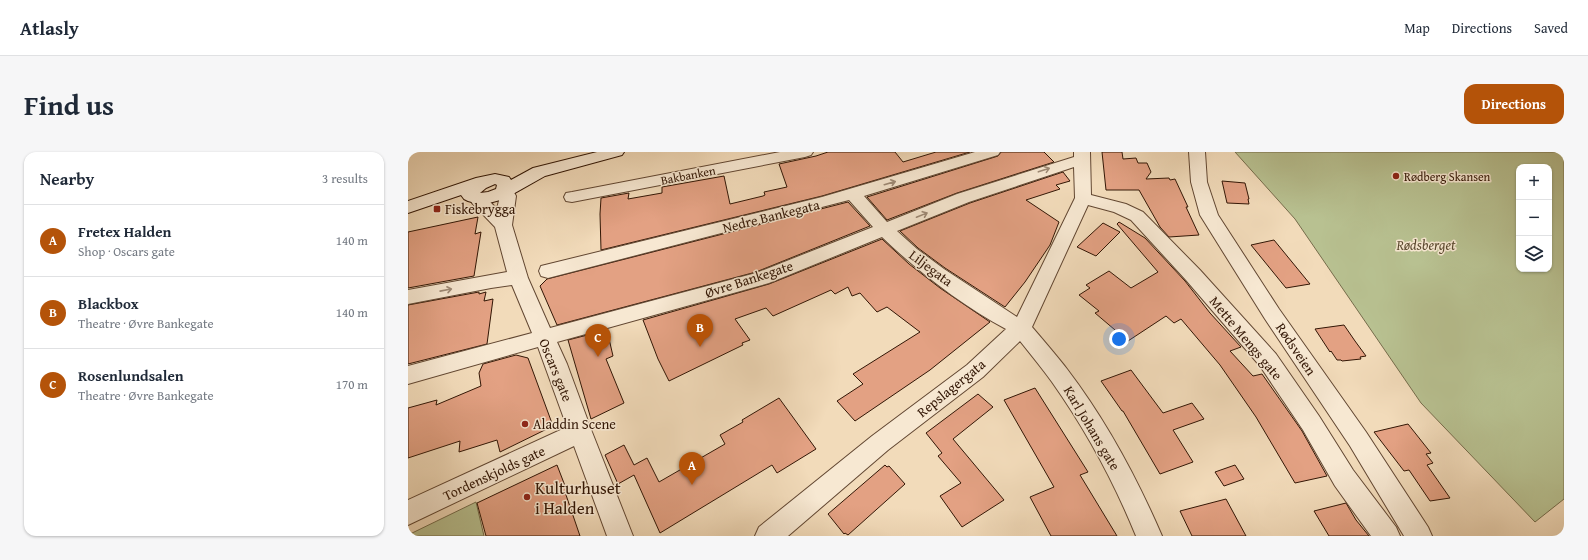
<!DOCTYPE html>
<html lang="en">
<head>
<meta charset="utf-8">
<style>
	body { margin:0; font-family:"Gentium Book Plus",serif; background:#f6f6f7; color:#1f2937 }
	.controls { position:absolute; right:12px; top:12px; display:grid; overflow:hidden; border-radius:8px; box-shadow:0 1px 3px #0004 }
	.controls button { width:36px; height:36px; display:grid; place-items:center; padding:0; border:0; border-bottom:1px solid #e0e1e3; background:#fff; color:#1f2937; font:20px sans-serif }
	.you { position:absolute; left:711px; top:187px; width:14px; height:14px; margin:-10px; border:3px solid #fff; border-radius:50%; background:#1a73e8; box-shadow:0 0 0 6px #1a73e833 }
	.badge { display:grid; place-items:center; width:26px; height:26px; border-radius:50%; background:#b45309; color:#fff; font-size:13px; font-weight:700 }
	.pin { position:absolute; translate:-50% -33px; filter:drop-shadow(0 1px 2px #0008) }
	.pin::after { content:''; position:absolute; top:21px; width:14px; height:12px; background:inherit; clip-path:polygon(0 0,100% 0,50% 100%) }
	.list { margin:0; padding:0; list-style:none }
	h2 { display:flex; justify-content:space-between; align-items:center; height:52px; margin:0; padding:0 16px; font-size:17px }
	h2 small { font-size:13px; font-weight:400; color:#747a83 }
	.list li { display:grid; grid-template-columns:26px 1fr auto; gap:12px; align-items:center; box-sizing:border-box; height:72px; padding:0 16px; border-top:1px solid #e0e1e3 }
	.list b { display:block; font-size:15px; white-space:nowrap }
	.list p { margin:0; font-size:13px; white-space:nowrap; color:#747a83 }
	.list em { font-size:13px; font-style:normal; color:#747a83 }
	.icon { flex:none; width:22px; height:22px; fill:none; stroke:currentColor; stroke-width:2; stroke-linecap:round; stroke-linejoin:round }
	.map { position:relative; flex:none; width:1156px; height:384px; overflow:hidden; border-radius:12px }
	header { display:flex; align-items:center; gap:24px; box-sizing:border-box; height:56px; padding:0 20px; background:#fff; border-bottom:1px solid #e0e1e3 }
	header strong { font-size:19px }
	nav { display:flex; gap:22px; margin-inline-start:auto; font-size:14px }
	.intro { display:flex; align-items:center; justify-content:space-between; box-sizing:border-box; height:96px; padding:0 24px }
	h1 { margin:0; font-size:28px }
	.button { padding:10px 18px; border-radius:12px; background:#b45309; color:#fff; font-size:14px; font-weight:700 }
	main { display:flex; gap:24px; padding:0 24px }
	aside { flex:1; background:#fff; border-radius:12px; box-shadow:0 1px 3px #0004 }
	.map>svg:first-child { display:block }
	.green { fill:#b8c191; stroke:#756c4b; fill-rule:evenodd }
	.building { fill:#e3a183; stroke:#321605 }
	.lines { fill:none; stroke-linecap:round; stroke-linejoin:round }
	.street-casing { stroke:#624732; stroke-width:2 }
	.secondary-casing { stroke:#321605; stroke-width:2 }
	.street { fill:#f7e8d2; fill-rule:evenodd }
	.secondary { fill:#f7e8d2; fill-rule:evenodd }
	.oneway { stroke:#9e8a76 }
	.poi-dot { fill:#8f2418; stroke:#f7e8d2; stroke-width:1.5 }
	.labels { text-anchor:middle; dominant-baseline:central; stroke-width:3; stroke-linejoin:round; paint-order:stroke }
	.far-street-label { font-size:12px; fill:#321605; stroke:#f7e8d2 }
	.far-poi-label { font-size:12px; fill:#321605; stroke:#f7e8d2; text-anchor:start }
	.poi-label { font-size:14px; fill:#321605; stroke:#f7e8d2; text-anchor:start }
	.street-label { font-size:14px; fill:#321605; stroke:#f7e8d2 }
	.park-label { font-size:14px; font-style:italic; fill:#5a492f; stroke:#f7e8d2 }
	.near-poi-label { font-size:17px; fill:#321605; stroke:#f7e8d2; text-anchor:start }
</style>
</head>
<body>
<header>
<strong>Atlasly</strong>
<nav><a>Map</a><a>Directions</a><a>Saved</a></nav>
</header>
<div class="intro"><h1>Find us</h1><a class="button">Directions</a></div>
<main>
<aside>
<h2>Nearby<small>3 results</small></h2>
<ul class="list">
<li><span class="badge">A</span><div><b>Fretex Halden</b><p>Shop · Oscars gate</p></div><em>140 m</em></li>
<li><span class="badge">B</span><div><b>Blackbox</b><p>Theatre · Øvre Bankegate</p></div><em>140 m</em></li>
<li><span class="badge">C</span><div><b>Rosenlundsalen</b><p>Theatre · Øvre Bankegate</p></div><em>170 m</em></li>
</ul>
</aside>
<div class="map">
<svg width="1156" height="384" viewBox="0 0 1156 384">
	<rect width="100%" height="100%" fill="#f2dbba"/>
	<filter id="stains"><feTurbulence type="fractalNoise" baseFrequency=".005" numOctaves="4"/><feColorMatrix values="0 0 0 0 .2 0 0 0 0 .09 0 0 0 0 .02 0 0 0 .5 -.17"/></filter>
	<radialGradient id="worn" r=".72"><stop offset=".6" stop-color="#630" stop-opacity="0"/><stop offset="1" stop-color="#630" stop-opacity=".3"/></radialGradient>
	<path class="green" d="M827,0H1156V347L1127,370L1013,251L887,67ZM1111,15H1141V117H1111Z
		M68,350L76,384H0V383Z"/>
	<path class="building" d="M420,0H487L495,10L528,0H562L414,44L193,98L192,62L193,46L221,41L220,47L254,41V35L316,24L322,52L355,44L357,43L356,40L379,35L371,12L408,4Z
		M593,0H636L646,10L549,41L479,68L459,45L590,4Z
		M694,0H714L715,7L728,6L730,11H739L743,20L738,27L761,26L762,28L767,27L780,55H778L791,83L761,85L752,75L731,38H698Z
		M655,20L662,29L648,33L652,37L618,48L651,70L642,93L617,130L597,155L537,116L510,96L492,79L562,51Z
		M814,29L837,31L841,47H840L841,52L819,51Z
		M440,50L462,74L348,120L149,173L132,134L139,127Z
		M70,65L67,82L73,80L66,124L0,136V80Z
		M711,70L737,86L777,129L802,161L833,195L822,199L845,224L854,222L894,279L919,324L887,331L848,265L812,213L773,167L766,171L758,164L720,189L687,161L691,159L671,143L682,136L678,133L701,119L723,136L750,120L709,72Z
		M695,71L712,80L688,104L669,95Z
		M474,87L501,112L532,136L582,170L522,218L447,269L429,249L455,232L445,222L512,180L479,155L469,160L452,141L444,144L440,135L427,142L423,138L365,164L358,156L327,167L342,188L334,191L335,193L261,229L250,207L235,168L361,132Z
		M866,88L902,132L878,136L843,93Z
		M71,140V142L78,140L76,149L85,147L79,192L0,212V153Z
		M936,173L947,189L958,204L952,205L953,207L934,209L933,208H929L923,199L922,200L907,177Z
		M199,178L205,204L198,207L216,251L183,267L160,188Z
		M108,203L120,206L145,274L92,300L89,288L51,300L52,289L0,306V256L29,248L28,253L73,234L71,221L75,212Z
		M723,218L755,261L784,251L796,267L765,278L785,310L752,322L715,259H714L693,229Z
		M627,236L680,320L672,323L709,384H643L622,345L646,335L596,248Z
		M570,242L585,255L545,287L596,348L554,375L532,344L553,331L530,304L534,301L518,281Z
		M371,246L408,297L369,321L364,313L252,381L226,323L210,332L197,303L216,293L226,313L239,306L251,330L317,292L312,283L335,270L334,268Z
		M1000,272L1023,301L1018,302L1025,311L1019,313L1042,346L1022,349L1001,318L996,319L966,280Z
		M149,313L159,339L157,340L172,384H78L69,351Z
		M477,313L479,315L481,314L497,332L440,383L437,381L436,382L420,362Z
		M827,313L836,327L816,334L807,320Z
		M818,347L838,384H784L772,359Z
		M938,351L948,368L961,384H921L906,359Z"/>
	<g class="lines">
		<defs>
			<path id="street" d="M372,0H405L403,3L397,5L164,50L158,49L156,45L158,41L164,40Z
				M567,0H592L590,3L456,44L479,70L549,42L666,5V0H682L683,43L718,52L735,60L792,118L868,202L911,264L945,318L988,375L992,384H963L927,334L895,278L852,214L778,128L723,68L706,60L680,53L624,175C636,189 648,203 659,217C698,268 729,326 754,384H728C706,330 678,278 644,230C634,216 623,203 612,189L575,225L480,298L380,384H347L351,375L464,284L559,213L598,177C555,154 509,119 474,85L361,131L149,190L159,212L184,280L225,384H199L166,294L0,373V348L159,275L130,195L0,232V214L124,181L104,133L83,136L0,152V138L99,120L87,75L64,51L62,47L64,43C76,40 81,49 89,57L92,44L89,39L91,35L97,34L103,35L108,44L104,73L120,126L142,176L348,121L465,75L441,48L140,126L133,124L131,119L133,114L414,45ZM666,15L667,46L609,165L536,117L509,97L489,79L561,50Z
				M781,0H797L799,30L810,63L871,157L958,280L1020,375L1024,384H996L942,294L857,167L792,63L783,30Z"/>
			<path id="secondary" d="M189,0H216L214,3L137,24L96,47L81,51L71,52L60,49L56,47L53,43L0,61V49L68,26L87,22L101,25L103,28L125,16ZM87,32L89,33L88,37L80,40L72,41L78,36Z"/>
		</defs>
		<use href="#street" class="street-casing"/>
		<use href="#secondary" class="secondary-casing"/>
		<use href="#street" class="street"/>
		<use href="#secondary" class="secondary"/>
	</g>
	<defs><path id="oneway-shaft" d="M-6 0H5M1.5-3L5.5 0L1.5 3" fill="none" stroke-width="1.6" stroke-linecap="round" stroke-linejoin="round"/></defs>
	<g class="oneway">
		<use href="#oneway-shaft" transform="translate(636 18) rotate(-18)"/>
		<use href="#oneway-shaft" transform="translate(482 31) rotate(-16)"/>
		<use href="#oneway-shaft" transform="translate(514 63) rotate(-22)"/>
		<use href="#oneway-shaft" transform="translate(38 138) rotate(-11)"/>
	</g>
	<g class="poi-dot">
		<circle cx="988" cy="24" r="4"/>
		<rect x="25" y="53" width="8" height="8" rx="2"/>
		<circle cx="117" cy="272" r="4"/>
		<circle cx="119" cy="345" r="4"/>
	</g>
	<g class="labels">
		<g class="far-street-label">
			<text transform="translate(280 23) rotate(-11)">Bakbanken</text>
		</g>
		<g class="far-poi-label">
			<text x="996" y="24">Rødberg Skansen</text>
		</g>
		<g class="poi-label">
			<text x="37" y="57">Fiskebrygga</text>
			<text x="125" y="272">Aladdin Scene</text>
		</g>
		<g class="street-label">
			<text transform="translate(363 64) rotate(-14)">Nedre Bankegata</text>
			<text transform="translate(523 116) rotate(37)">Liljegata</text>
			<text transform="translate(341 127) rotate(-18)">Øvre Bankegate</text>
			<text transform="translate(838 186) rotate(50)">Mette Mengs gate</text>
			<text transform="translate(888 197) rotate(56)">Rødsveien</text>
			<text transform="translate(148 218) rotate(68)">Oscars gate</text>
			<text transform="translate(543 236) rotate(-39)">Repslagergata</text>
			<text transform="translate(684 276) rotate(59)">Karl Johans gate</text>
			<text transform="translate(86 321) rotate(-25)">Tordenskjolds gate</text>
		</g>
		<g class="park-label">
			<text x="1018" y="93">Rødsberget</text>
		</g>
		<g class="near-poi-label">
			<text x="127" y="335">Kulturhuset<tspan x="127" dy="20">i Halden</tspan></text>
		</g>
	</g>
	<rect width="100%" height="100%" filter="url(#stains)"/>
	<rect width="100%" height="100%" fill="url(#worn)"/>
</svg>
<div class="controls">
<button>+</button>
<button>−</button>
<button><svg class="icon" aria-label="layers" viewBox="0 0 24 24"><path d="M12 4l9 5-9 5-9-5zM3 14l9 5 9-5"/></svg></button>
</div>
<div class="you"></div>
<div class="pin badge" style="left:284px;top:333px">A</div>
<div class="pin badge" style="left:292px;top:195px">B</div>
<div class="pin badge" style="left:190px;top:205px">C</div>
</div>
</main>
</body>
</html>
